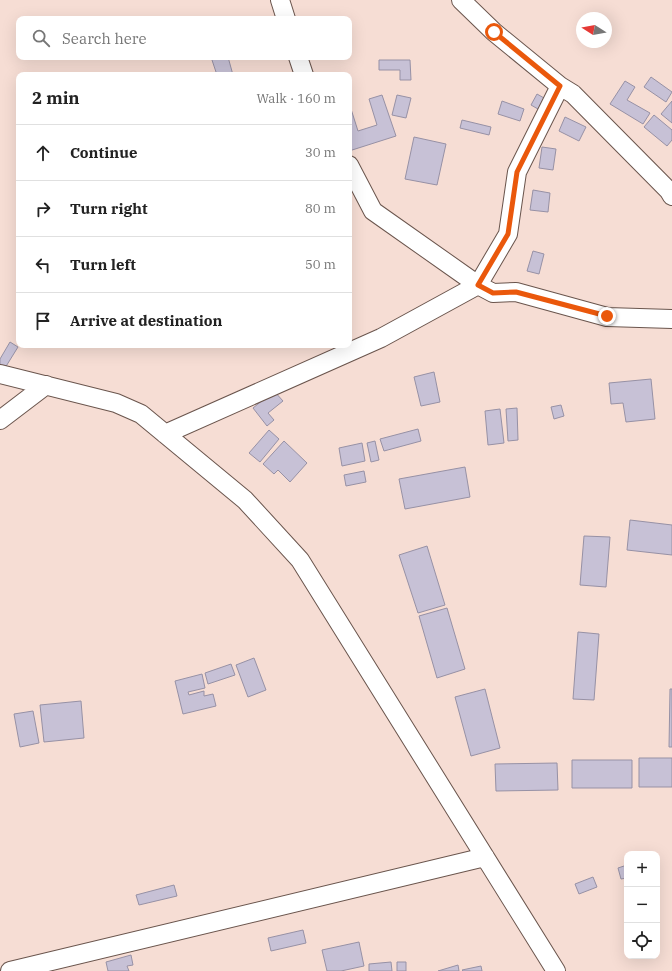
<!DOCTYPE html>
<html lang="en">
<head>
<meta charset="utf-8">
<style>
	body { margin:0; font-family:"IBM Plex Serif",serif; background:#f2f2f2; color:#222 }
	.controls { position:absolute; right:12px; bottom:12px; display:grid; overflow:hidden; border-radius:8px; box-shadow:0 4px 16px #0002 }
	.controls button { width:36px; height:36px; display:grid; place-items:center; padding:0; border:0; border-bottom:1px solid #e0e0e0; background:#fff; color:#222; font:20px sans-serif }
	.compass { position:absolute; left:576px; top:12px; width:36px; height:36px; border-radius:50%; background:#fff; box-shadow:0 4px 16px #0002; rotate:281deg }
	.stop { position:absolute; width:12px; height:12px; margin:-9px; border:3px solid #ea580c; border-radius:50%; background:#fff }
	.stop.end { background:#ea580c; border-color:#fff; box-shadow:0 1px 4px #0008 }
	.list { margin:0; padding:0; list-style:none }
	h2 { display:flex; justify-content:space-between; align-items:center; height:52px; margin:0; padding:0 16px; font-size:17px }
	h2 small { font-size:13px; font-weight:400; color:#767676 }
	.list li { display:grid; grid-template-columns:26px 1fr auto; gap:12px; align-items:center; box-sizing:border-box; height:56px; padding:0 16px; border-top:1px solid #e0e0e0 }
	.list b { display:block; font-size:15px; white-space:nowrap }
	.list em { font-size:13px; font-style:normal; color:#767676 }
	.icon { flex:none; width:22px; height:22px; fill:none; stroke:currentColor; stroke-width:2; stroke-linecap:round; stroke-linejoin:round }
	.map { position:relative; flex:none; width:672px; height:971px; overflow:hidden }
	.search { position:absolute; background:#fff; box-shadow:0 4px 16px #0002; left:16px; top:16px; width:336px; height:44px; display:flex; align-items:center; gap:10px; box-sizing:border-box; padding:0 14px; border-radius:8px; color:#767676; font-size:15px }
	.panel { position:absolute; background:#fff; box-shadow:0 4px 16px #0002; left:16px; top:72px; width:336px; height:276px; border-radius:8px }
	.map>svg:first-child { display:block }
	.building { fill:#c7c1d6; stroke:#9791a5 }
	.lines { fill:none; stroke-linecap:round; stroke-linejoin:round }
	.minor-casing { stroke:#6a554d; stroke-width:20 }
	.minor { stroke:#fff; stroke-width:18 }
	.route { stroke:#ea580c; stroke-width:5 }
</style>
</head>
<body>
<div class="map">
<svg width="672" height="971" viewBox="0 0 672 971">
	<rect width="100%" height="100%" fill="#f6ddd4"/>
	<path class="building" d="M211,57H228L233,75H217Z
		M379,60H410L411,80H400V70H379Z
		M651,77L672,92L666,102L644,87Z
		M625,81L635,87L627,100L650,113L643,124L610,104Z
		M537,94L551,102L545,113L531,105Z
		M382,95L396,136L349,151V110L351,109L358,131L377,125L369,99Z
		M397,95L411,98L406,118L392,115Z
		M502,101L524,109L520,121L498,114Z
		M672,101V123L661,114Z
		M654,115L672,130V140L667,146L644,127Z
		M565,117L586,127L579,141L559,131Z
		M462,120L491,127L489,135L460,128Z
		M414,137L446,144L437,185L405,179Z
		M542,147L556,149L553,170L539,168Z
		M533,190L550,193L548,212L530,210Z
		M533,251L544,254L539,274L527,271Z
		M10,342L18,347L5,368L0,364V359Z
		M434,372L440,402L421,406L414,377Z
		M651,379L655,419L626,422L623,403L611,404L609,383Z
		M274,391L283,401L268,413L274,420L267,426L253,408Z
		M561,405L564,416L554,419L551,407Z
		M517,408L518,440L508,441L506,409Z
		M500,409L504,443L488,445L485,411Z
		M418,429L421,441L384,451L380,439Z
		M269,430L279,439L260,462L249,453Z
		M284,441L307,463L290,482L278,470L274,474L263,464Z
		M375,441L379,460L371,462L367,443Z
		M362,443L365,461L342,466L339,448Z
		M465,467L470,497L405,509L399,479Z
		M364,471L366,482L346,486L344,475Z
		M630,520L672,525V555L627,550Z
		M584,536L610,537L606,587L580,585Z
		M427,546L445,605L418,613L399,555Z
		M447,608L465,669L437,678L419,616Z
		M578,632L599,634L594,700L573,699Z
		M254,658L266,690L248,697L236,665Z
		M231,664L235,675L208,684L205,673Z
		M202,674L205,688L188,692L189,695L204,691V696L213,694L216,706L183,714L175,681Z
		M485,689L500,748L471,756L455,697Z
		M670,689H672V747H669Z
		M81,701L84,738L44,742L40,705Z
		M33,711L39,743L20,747L14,714Z
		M639,758H672V787H639Z
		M572,760H632V788H572Z
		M557,763L558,790L496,791L495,764Z
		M627,865V878L621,879L618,868Z
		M593,877L597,887L579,894L575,884Z
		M174,885L177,896L139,905L136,895Z
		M303,930L306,943L271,951L268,938Z
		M359,942L364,966L341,971H327L322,950Z
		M131,955L133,965L127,966L129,971H108L106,962Z
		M391,962L392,971H369V964Z
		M397,962H406V971H397Z
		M458,965L459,971H438Z
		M481,966L482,971H463L462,970Z"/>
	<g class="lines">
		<defs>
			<path id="minor" d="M280,0L286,19
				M461,0L494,32L560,86L573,94L669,191L672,196
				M298,57L304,75
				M349,165L373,211L478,285L493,293L516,292L607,317L672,319
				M0,374L116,403L141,414L245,500L300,560L556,971
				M0,420L46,385
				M165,434L381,338L478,285L508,234L517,172L560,86
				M10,971L485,857"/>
		</defs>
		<use href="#minor" class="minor-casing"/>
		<use href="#minor" class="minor"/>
	</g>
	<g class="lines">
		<path class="route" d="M494,32L560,86L517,172L508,234L478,285L493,293L516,292L607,316"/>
	</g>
</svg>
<div class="controls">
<button>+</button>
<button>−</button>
<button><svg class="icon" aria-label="locate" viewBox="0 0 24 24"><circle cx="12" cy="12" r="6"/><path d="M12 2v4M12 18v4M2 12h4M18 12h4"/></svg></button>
</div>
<svg class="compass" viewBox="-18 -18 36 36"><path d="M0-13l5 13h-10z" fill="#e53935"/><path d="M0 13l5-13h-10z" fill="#767676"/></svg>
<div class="stop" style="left:494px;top:32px"></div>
<div class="stop end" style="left:607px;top:316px"></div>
<div class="search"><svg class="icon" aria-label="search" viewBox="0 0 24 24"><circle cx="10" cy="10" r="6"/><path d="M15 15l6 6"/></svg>Search here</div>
<section class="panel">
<h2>2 min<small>Walk · 160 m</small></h2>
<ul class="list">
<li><svg class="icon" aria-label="ahead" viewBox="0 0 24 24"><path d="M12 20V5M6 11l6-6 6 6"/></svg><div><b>Continue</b></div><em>30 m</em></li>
<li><svg class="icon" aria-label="right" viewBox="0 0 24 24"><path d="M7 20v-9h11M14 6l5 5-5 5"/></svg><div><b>Turn right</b></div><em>80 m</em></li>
<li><svg class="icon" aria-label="left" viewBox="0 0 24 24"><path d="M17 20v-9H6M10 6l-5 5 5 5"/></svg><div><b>Turn left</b></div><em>50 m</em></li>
<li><svg class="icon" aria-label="arrive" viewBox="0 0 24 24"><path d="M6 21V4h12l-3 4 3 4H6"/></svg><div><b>Arrive at destination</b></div></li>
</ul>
</section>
</div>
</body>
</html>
